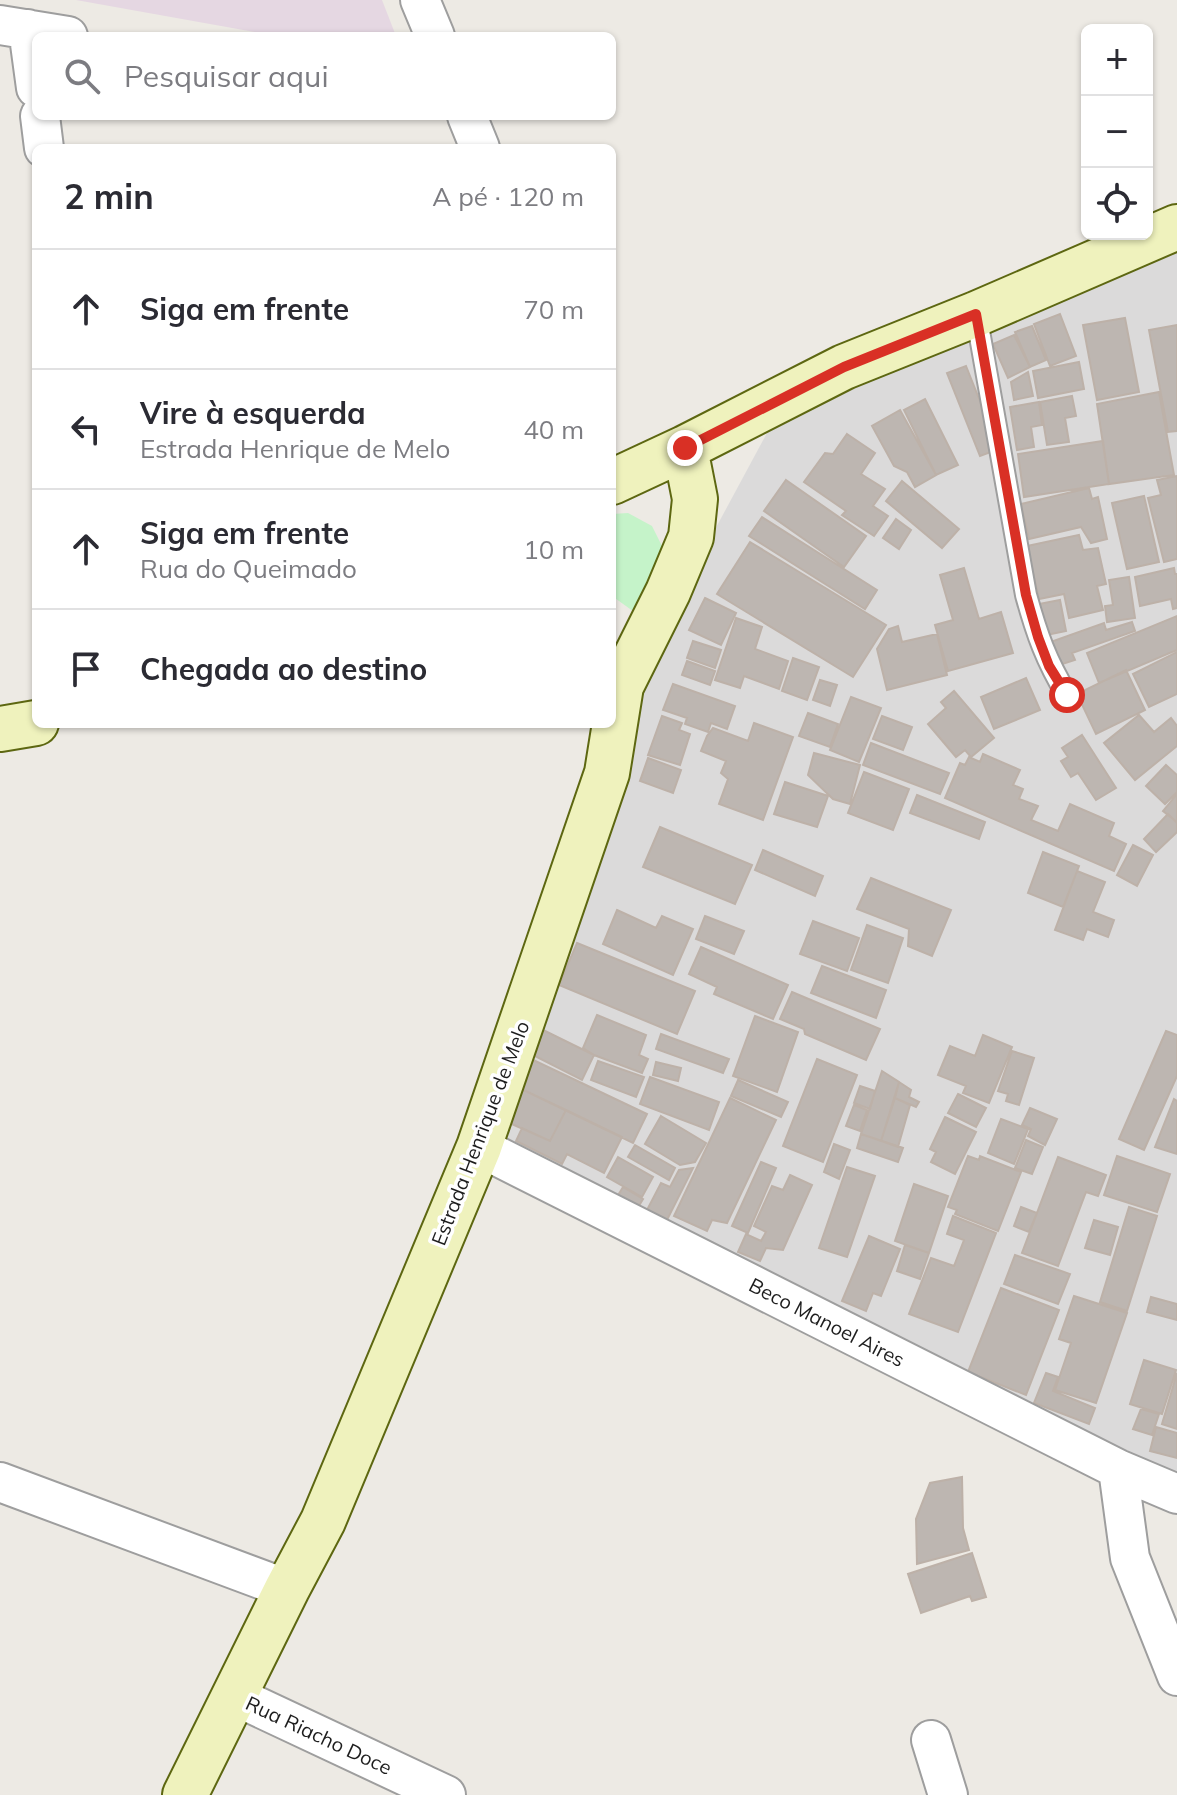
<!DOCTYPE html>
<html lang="pt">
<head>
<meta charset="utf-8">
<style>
	body { margin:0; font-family:Mulish,sans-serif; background:#f2f2f3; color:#2b2b33 }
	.controls { position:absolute; right:24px; top:24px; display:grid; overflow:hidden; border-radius:12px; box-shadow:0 2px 6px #0004 }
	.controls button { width:72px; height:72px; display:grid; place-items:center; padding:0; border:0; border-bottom:2px solid #e1e1e2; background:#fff; color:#2b2b33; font:40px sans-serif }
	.stop { position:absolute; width:24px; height:24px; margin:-18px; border:6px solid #d93025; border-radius:50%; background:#fff }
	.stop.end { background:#d93025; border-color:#fff; box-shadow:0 2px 8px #0008 }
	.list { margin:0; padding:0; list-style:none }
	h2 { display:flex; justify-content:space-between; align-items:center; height:104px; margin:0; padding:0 32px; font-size:34px }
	h2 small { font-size:26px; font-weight:400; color:#7c7c81 }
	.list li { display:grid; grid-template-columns:52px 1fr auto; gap:24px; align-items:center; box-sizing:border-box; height:120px; padding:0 32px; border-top:2px solid #e1e1e2 }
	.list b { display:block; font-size:30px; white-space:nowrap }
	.list p { margin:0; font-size:26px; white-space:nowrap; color:#7c7c81 }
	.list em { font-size:26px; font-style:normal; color:#7c7c81 }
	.icon { flex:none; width:44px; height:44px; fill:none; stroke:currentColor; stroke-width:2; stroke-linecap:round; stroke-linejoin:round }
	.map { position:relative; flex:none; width:1177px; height:1795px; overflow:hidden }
	.search { position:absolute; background:#fff; box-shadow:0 2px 6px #0004; left:32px; top:32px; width:584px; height:88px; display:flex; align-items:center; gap:20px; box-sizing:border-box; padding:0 28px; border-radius:12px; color:#7c7c81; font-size:30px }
	.panel { position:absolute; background:#fff; box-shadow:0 2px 6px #0004; left:32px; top:144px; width:584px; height:584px; border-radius:12px }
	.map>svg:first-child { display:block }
	.residential { fill:#dbdada }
	.industrial { fill:#e5d7e2 }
	.park { fill:#c5f3c9 }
	.building { fill:#bdb6b1; stroke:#bdb1a8; stroke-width:2 }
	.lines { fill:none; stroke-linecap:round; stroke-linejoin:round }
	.service-casing { stroke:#9e9e9e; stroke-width:24 }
	.minor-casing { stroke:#9e9e9e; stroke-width:42 }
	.secondary-casing { stroke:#5d6711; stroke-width:48 }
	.service { stroke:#fff; stroke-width:20 }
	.minor { stroke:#fff; stroke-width:38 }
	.secondary { stroke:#eff2bd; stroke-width:44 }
	.route { stroke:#d93025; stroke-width:10 }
	.labels { text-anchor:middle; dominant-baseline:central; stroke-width:7; stroke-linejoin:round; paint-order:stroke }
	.street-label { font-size:20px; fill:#1d1d1d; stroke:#fff }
</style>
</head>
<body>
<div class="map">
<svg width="1177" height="1795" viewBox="0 0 1177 1795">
	<rect width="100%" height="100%" fill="#edeae4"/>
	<path class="residential" d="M1177,227V1494L479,1147L657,637L774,420Z"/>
	<path class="industrial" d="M76,0H382L396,36H277Z"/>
	<path class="park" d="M628,513L652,526L668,558L644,619L612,596V514Z"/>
	<path class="building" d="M1060,314L1076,356L1050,366L1034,324Z
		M1125,318L1139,392L1097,400L1083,325Z
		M1177,325V431L1168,432L1149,330Z
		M1032,326L1046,360L1030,367L1015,332Z
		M1014,335L1030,367L1008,378L993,344Z
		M1079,362L1084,389L1038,398L1033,371Z
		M966,366L999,449L980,456L947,373Z
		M1028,372L1033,396L1014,400L1011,382Z
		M1159,392L1174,475L1109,484L1097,404Z
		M1072,396L1076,416L1065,418L1069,442L1047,445L1040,402Z
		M925,399L958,465L936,475L904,410Z
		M1039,402L1042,425L1031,427L1034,447L1017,450L1010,407Z
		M900,410L936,475L915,487L907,472L894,466L872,426Z
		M847,434L875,453L861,474L885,489L873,506L888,516L874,536L842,515L846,511L804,482L825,453L833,454Z
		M1103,441L1109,484L1024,497L1018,454Z
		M1177,476V559L1164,562L1148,498L1161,495L1157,480Z
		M786,480L866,536L844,567L764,511Z
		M902,481L959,529L942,548L886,501Z
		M1089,488L1092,499L1098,497L1107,539L1091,543L1081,527L1029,539L1021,504Z
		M1144,496L1159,562L1127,569L1112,503Z
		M762,517L877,590L865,609L749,536Z
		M896,519L911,530L899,549L883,538Z
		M1079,535L1083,550L1098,548L1106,584L1097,586L1103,610L1069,618L1064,594L1039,599L1027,546Z
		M750,542L886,625L853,677L717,594Z
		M964,568L979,619L1001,612L1013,653L948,671L935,625L953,620L940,575Z
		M1174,568L1175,574H1177V608L1173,609L1171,599L1140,606L1135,577Z
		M1129,577L1135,618L1107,622L1105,606L1113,605L1109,580Z
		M705,598L736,613L721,645L689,630Z
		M1060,600L1066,631L1046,635L1039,604Z
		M1177,616V650L1099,683L1087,653Z
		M736,618L762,627L755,649L788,661L779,689L744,676L740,688L715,680Z
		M1132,622L1135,631L1072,653L1075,660L1059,665L1045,644L1104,623L1106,630Z
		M898,626L902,642L937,634L947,675L887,690L877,649L889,629Z
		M693,641L721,650L715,668L687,658Z
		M1177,652V694L1149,707L1133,674Z
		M793,658L819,667L807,700L782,691Z
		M687,661L715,671L710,685L682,675Z
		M1126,670L1145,710L1096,734L1077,694Z
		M1026,678L1040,710L994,729L981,697Z
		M820,680L837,685L830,706L813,700Z
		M673,684L735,706L727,729L711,723L708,732L685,724L687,718L663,710Z
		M954,691L994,738L971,757L965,750L956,757L928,724L946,708L941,702Z
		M851,697L881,708L859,762L830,750Z
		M808,713L838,724L830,747L799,736Z
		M1139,715L1154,732L1171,718L1177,726V746L1135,780L1104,743Z
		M662,716L682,723L679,730L690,734L680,765L648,755Z
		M882,716L912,727L903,750L873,739Z
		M754,723L793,737L763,820L719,804L728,779L721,773L726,761L701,751L707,736L713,728L748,741Z
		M1082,735L1116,788L1096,800L1078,773L1071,777L1061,761L1068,757L1062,748Z
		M871,743L949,773L940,794L863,765Z
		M814,753L860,765L850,804L833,799L808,775Z
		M983,754L1020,770L1013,785L1023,789L1019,799L1038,806L1031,820L1058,831L1070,804L1114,823L1109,836L1126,844L1114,871L945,798L960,763L965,765L969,757L980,762Z
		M648,758L681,770L673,793L640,781Z
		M1166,765L1177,775V792L1165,804L1146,786Z
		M864,772L909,789L893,830L848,813Z
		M785,782L828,796L817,827L774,814Z
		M1177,794V822L1163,811Z
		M917,795L985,822L979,839L910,813Z
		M1168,814L1177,823V832L1156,852L1144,839Z
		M660,827L752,865L735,904L643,867Z
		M1133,845L1153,855L1137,886L1117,875Z
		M763,850L823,876L815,896L755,870Z
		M1043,852L1079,866L1063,907L1028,893Z
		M1077,871L1105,882L1093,912L1114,920L1108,937L1087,929L1083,940L1055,930Z
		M871,878L951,910L932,956L908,946L909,929L857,909Z
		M617,910L656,928L662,916L693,929L673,975L603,944Z
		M705,916L744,931L734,954L696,939Z
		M813,921L859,938L847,971L800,954Z
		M867,925L903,938L888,983L851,970Z
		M577,943L695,991L677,1034L559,985Z
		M701,947L788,985L773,1019L714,994L717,987L689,974Z
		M822,966L886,990L876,1018L811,993Z
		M792,992L880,1029L866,1060L805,1034L804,1029L780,1019Z
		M597,1015L646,1035L639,1055L648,1059L642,1073L594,1055L583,1048Z
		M755,1016L798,1032L777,1092L733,1076Z
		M541,1029L594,1055L582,1080L529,1053Z
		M1166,1031L1177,1035V1076L1144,1150L1119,1139Z
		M661,1034L729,1059L723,1073L656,1049Z
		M983,1035L1012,1047L989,1103L963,1093L966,1086L938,1075L950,1046L975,1056Z
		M1012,1051L1034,1058L1019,1105L1006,1101L1008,1094L998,1091Z
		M529,1058L647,1114L633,1143L515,1086Z
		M817,1059L857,1075L823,1162L783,1146Z
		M598,1061L644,1077L636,1097L591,1080Z
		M656,1062L681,1068L678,1081L653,1075Z
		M882,1071L899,1082L881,1141L861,1134Z
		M650,1077L719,1102L709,1130L640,1104Z
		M738,1080L788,1102L781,1117L731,1096Z
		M899,1082L911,1090L909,1097L919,1102L916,1107L895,1098Z
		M515,1086L566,1110L550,1141L507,1122Z
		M860,1086L875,1091L870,1109L854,1103Z
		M958,1094L986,1108L976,1127L948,1113Z
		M730,1098L776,1120L727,1223L712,1220L707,1231L674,1216Z
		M895,1098L910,1105L898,1147L881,1141Z
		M1174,1099L1177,1101V1154L1155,1147Z
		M854,1105L867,1110L860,1131L846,1126Z
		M1030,1108L1057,1119L1045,1145L1028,1136L1031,1129L1022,1125Z
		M566,1110L622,1137L604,1173L567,1154L562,1164L516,1141L522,1128L550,1141Z
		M661,1116L706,1143L695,1162L680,1165L645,1144Z
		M945,1117L976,1132L955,1174L931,1162L936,1152L930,1149Z
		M1001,1119L1028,1129L1014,1164L988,1153Z
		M861,1134L903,1148L898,1162L857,1148Z
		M1026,1140L1043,1147L1032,1174L1015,1168Z
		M834,1144L850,1150L839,1179L824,1172Z
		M635,1145L675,1168L669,1180L628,1157Z
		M968,1156L979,1160L980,1156L1021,1172L998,1231L955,1214L957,1210L948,1207Z
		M1117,1156L1170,1174L1157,1212L1104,1195Z
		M618,1157L653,1177L642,1197L607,1177Z
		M1058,1157L1106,1175L1098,1196L1086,1192L1058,1266L1022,1253Z
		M761,1162L776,1168L748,1233L732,1226Z
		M847,1167L875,1176L847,1257L819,1248Z
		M693,1168L667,1220L647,1210L661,1183L670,1187L679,1170Z
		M790,1175L812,1185L783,1250L766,1248L760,1261L738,1252L746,1234L761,1241L766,1232L754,1226L772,1186L783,1190Z
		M914,1184L948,1196L929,1253L895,1241Z
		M623,1187L643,1199L637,1209L617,1197Z
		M1021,1207L1037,1213L1029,1232L1014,1226Z
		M1129,1207L1157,1216L1127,1311L1100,1302Z
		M953,1216L996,1233L958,1332L909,1314L931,1258L954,1266L964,1240L947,1234Z
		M1094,1220L1118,1227L1110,1255L1085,1248Z
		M869,1236L900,1249L881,1296L873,1293L866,1311L842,1301Z
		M905,1245L929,1253L920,1279L897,1271Z
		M1015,1255L1070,1274L1058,1304L1004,1284Z
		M1001,1288L1059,1310L1026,1395L968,1372Z
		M1074,1296L1127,1313L1096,1403L1055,1390L1071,1343L1059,1339Z
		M1151,1297L1177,1304V1320L1147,1312Z
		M1144,1360L1176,1370L1162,1414L1130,1404Z
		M1046,1373L1058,1377L1053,1391L1095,1408L1089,1424L1034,1403Z
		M1177,1373V1429L1162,1424Z
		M1141,1409L1159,1414L1152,1435L1133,1429Z
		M1156,1427L1177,1433V1458L1150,1451Z
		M962,1477L963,1528L969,1550L917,1564L916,1519L930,1483Z
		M972,1553L986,1597L972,1601L970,1596L921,1613L908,1574Z"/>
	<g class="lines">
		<defs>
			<path id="service" d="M976,314L1026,595C1037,635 1046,660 1067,695"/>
			<path id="minor" d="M420,0L435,36
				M0,25L68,36
				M28,29L36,88
				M40,116L44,148
				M467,116L480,148
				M479,1147L1118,1469L1177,1494
				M1118,1469L1130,1558L1177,1676
				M0,1482L287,1589
				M235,1696L446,1795
				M931,1740L948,1795"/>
			<path id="secondary" d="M612,482L685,448L844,367L976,314L1177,227
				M0,729L36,723
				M185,1795L287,1589L323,1521L479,1147L607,773L621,686L668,592L691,537L695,499L685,448"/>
		</defs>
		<use href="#service" class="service-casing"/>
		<use href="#minor" class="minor-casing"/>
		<use href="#secondary" class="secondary-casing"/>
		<use href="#service" class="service"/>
		<use href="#minor" class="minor"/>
		<use href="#secondary" class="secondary"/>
	</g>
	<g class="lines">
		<path class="route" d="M685,448L844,367L976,314L1026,595L1038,637L1049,666L1067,695"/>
	</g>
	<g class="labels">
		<g class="street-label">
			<text transform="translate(480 1133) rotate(-69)">Estrada Henrique de Melo</text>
			<text transform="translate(827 1322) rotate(27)">Beco Manoel Aires</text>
			<text transform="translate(319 1735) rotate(25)">Rua Riacho Doce</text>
		</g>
	</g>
</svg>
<div class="controls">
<button>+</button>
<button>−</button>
<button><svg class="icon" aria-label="locate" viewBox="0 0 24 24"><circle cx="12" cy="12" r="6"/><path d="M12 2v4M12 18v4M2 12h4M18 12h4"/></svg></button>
</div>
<div class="stop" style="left:1067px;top:695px"></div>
<div class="stop end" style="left:685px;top:448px"></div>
<div class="search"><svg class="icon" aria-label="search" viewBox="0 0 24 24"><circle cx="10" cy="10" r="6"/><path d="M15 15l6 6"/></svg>Pesquisar aqui</div>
<section class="panel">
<h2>2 min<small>A pé · 120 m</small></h2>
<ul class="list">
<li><svg class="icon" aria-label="ahead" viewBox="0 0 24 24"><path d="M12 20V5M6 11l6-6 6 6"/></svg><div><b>Siga em frente</b></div><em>70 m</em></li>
<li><svg class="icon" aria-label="left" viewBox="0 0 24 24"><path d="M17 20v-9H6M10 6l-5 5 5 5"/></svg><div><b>Vire à esquerda</b><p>Estrada Henrique de Melo</p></div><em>40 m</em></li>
<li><svg class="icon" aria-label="ahead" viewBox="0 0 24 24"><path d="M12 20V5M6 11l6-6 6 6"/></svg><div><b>Siga em frente</b><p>Rua do Queimado</p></div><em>10 m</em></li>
<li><svg class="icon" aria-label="arrive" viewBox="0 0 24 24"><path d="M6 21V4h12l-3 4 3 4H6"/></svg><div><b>Chegada ao destino</b></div></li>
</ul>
</section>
</div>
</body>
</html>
